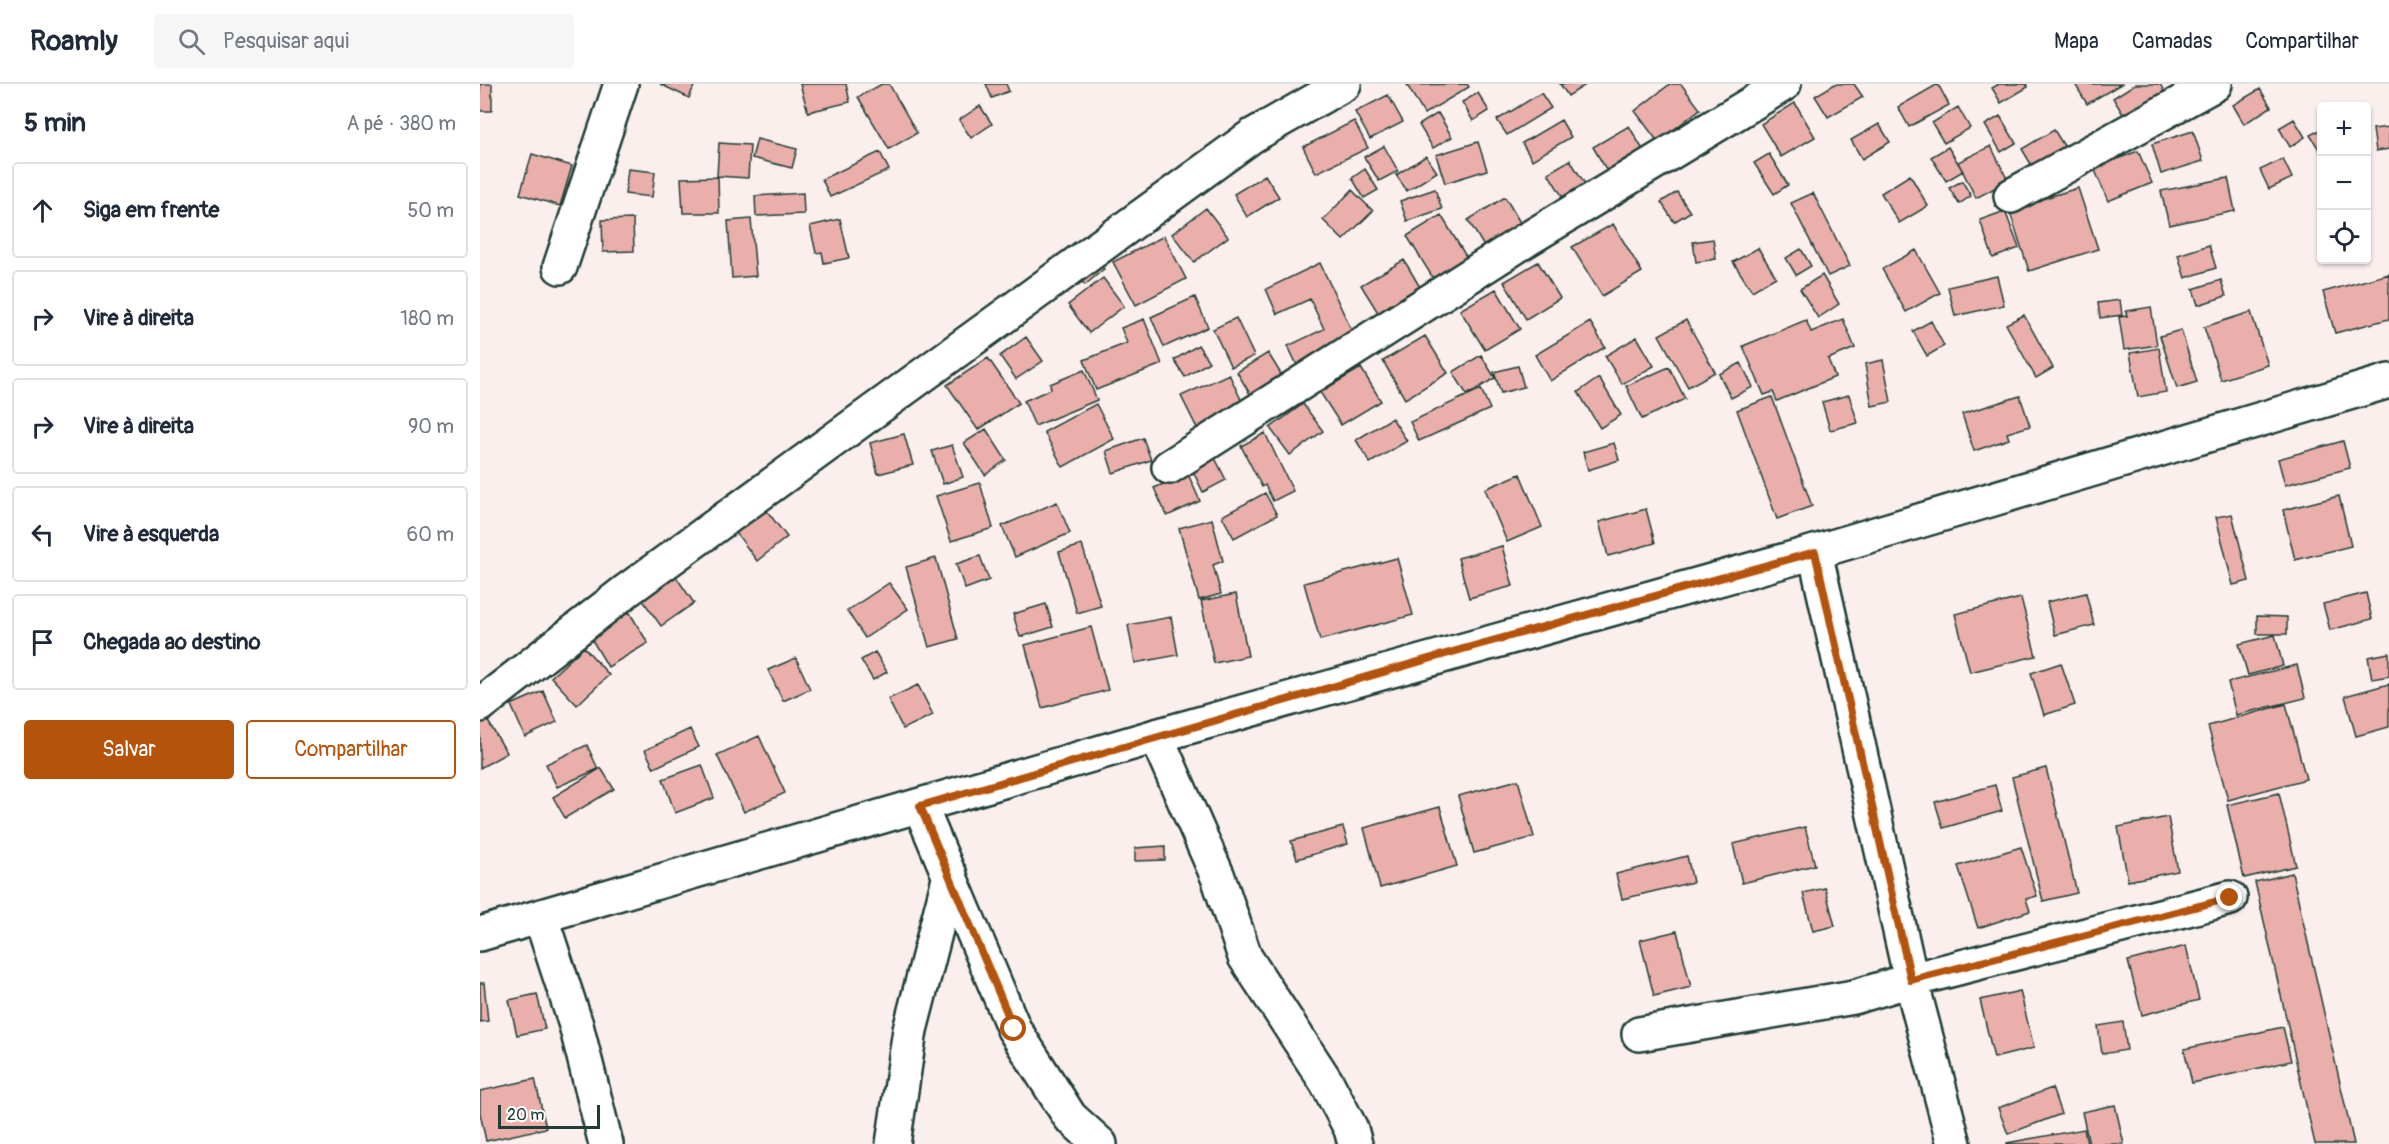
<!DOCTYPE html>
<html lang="pt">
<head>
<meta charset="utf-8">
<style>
	body { margin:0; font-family:Pangolin,sans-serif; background:#f6f6f7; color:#1f2937 }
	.controls { position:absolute; right:18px; top:18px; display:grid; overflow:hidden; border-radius:6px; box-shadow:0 2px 4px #0004 }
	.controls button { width:54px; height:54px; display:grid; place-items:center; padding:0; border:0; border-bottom:2px solid #e0e1e3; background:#fff; color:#1f2937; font:30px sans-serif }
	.scale { position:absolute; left:18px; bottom:15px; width:102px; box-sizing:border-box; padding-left:6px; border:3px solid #1f3d34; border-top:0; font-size:16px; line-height:21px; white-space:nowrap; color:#1f3d34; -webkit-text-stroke:4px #fff; paint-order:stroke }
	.stop { position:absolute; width:18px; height:18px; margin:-14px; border:4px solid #b45309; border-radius:50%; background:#fff }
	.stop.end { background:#b45309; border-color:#fff; box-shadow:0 2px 6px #0008 }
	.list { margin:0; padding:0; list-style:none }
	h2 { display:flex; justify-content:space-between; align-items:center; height:78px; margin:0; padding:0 24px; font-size:26px }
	h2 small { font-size:20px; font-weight:400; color:#747a83 }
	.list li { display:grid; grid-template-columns:39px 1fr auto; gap:18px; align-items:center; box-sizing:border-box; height:96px; margin:0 12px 12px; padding:0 12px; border:2px solid #e0e1e3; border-radius:6px }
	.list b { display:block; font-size:22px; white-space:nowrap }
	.list em { font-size:20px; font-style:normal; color:#747a83 }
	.actions { display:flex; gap:12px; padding:18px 24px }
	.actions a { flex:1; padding:14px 0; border:2px solid #b45309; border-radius:6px; text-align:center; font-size:21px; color:#b45309 }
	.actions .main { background:#b45309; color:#fff }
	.icon { flex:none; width:33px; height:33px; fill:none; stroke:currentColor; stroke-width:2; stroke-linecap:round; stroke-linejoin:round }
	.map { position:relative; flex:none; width:1909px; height:1060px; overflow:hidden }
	header { display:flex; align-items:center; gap:36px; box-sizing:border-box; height:84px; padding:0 30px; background:#fff; border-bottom:2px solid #e0e1e3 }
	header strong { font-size:28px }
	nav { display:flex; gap:33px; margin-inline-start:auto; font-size:21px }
	.search { width:420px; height:54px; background:#f6f6f7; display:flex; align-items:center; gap:15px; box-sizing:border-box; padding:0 21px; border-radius:6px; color:#747a83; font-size:22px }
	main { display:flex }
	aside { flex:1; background:#fff }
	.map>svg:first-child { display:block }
	.building { fill:#eaafaa; stroke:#1f3d34; stroke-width:1.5 }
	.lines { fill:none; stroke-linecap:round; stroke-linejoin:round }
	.minor-casing { stroke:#1f3d34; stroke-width:38 }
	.tertiary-casing { stroke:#1f3d34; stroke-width:38 }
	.minor { stroke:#fff; stroke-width:33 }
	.tertiary { stroke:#fff; stroke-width:33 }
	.route { stroke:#b45309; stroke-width:8 }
</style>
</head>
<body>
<header>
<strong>Roamly</strong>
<div class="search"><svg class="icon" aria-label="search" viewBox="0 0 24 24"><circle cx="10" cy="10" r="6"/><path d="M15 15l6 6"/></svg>Pesquisar aqui</div>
<nav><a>Mapa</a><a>Camadas</a><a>Compartilhar</a></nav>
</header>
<main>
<aside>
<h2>5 min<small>A pé · 380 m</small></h2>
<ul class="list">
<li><svg class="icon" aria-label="ahead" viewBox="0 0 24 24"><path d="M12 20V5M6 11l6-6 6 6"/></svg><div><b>Siga em frente</b></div><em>50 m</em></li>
<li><svg class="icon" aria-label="right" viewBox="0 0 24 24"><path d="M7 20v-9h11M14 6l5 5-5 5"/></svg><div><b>Vire à direita</b></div><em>180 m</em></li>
<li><svg class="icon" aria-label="right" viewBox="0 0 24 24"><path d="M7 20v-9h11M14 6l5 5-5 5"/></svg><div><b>Vire à direita</b></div><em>90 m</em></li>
<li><svg class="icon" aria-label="left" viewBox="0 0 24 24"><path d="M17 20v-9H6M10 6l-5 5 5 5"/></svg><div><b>Vire à esquerda</b></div><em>60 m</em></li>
<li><svg class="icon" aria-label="arrive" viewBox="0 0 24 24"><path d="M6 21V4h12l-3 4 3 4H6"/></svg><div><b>Chegada ao destino</b></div></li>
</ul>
<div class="actions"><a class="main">Salvar</a><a>Compartilhar</a></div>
</aside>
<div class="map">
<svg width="1909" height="1060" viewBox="0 0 1909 1060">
	<rect width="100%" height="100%" fill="#fbefee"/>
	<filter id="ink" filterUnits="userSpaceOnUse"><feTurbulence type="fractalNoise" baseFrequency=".0167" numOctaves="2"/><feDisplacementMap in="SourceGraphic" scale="12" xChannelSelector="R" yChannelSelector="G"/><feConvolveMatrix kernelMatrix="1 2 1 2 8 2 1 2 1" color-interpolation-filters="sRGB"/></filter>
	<g filter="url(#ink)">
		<path class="building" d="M0,0H12V27H0Z
			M180,0H215L209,14Z
			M320,0H366L370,18L328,28Z
			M402,0H409L437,49L409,65L378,13Z
			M506,0H526L529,7L512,14Z
			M987,0L989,3L944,30L927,1Z
			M1080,0H1107L1088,12Z
			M1190,0H1201L1220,25L1178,58L1155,27Z
			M1355,0H1374L1383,13L1348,33L1335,12Z
			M1458,0L1469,21L1429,43L1418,23Z
			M1519,0H1546L1548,3L1521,19L1512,4Z
			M1595,0H1641L1607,20Z
			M1655,0H1680L1689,16L1649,40L1633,14Z
			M1780,5L1791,23L1764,40L1753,21Z
			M998,9L1009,27L993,37L982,18Z
			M1061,9L1071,24L1027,51L1017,36Z
			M908,11L923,38L890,55L875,28Z
			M1315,19L1335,53L1301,73L1281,40Z
			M500,22L512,40L491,54L479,36Z
			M1478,23L1490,44L1464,59L1452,39Z
			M958,29L972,53L953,64L939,41Z
			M1520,32L1536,59L1521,68L1505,41Z
			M1814,35L1825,53L1810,63L1799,44Z
			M1081,36L1091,53L1052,76L1042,59Z
			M874,37L888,64L836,89L823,63Z
			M1399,40L1410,58L1382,75L1371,56Z
			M1149,42L1166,71L1130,92L1113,63Z
			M1909,43V65L1896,67L1893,45Z
			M1842,45V70L1830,51Z
			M1574,46L1591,73L1558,92L1542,65Z
			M1713,47L1723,77L1681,90L1672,60Z
			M277,55L317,65L312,84L272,74Z
			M998,58L1007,86L965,99L956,71Z
			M239,59L270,61L268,94L237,92Z
			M904,62L918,87L899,97L884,73Z
			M1511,62L1528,97L1496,114L1478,78Z
			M1468,63L1483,87L1466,97L1451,73Z
			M1658,67L1672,99L1628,117L1614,84Z
			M400,68L409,86L350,113L342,95Z
			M52,70L92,82L80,122L40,110Z
			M1289,70L1308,101L1294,110L1274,79Z
			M946,72L957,88L927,107L916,91Z
			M1803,75L1812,94L1789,105L1780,86Z
			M1090,76L1112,111L1090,125L1068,89Z
			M148,85L175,88L172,113L145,110Z
			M885,85L898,106L884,114L872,94Z
			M785,91L799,113L767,133L754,110Z
			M1430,91L1448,122L1419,139L1401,109Z
			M238,93L239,129H203L201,94Z
			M1748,94L1755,127L1689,141L1681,107Z
			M1482,97L1491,112L1479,120L1469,104Z
			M1598,104L1618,165L1549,187L1529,125Z
			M955,105L962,125L927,137L920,117Z
			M872,106L893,127L863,156L843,136Z
			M1197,108L1210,128L1194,138L1181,118Z
			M323,109L324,130L276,132L275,112Z
			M1333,109L1370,182L1348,192L1311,119Z
			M1025,113L1045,147L1008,169L988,136Z
			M726,124L748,153L714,178L692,150Z
			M1525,127L1539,164L1513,174L1500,136Z
			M961,131L990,179L956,199L927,152Z
			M153,135L154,167L123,168L122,136Z
			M271,135L276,192L252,194L248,137Z
			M360,135L369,174L344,179L342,168L336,169L330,142Z
			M1133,140L1162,188L1122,212L1092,163Z
			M684,152L706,195L656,221L633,178Z
			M1233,155L1236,175L1216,178L1213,158Z
			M1729,161L1736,184L1705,194L1698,171Z
			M1278,164L1296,193L1272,207L1253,178Z
			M1321,165L1331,182L1316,191L1306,174Z
			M1436,166L1460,209L1426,228L1402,185Z
			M612,171L624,185L605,201L593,188Z
			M924,176L944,210L902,235L881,201Z
			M1058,178L1080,214L1046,235L1024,198Z
			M840,179L877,258L819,285L808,262L844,245L830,215L797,230L786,205Z
			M1909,190V235L1855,249L1843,208Z
			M1342,191L1359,220L1338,234L1320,205Z
			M1517,192L1524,221L1475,232L1468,203Z
			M623,194L644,222L609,249L588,221Z
			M1741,196L1746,212L1718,221L1713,205Z
			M1016,205L1040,245L1005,266L980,226Z
			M715,213L728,243L684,263L671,233Z
			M1640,216L1642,231L1620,234L1618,219Z
			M1671,223L1677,261L1644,266L1639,233L1647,232L1646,227Z
			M1771,228L1788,281L1741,296L1724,243Z
			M1544,231L1573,284L1556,294L1526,240Z
			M756,234L774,272L751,283L733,245Z
			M664,235L682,280L616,306L604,276L647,259L641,244Z
			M1363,235L1375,264L1348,275L1355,293L1297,317L1293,308L1284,311L1263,262L1326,236L1331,248Z
			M1206,236L1235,288L1208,303L1179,251Z
			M1451,237L1464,262L1447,272L1433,247Z
			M1110,238L1125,263L1070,297L1055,271Z
			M1701,246L1717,298L1697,304L1680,252Z
			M945,252L968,289L925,315L903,277Z
			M546,253L563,277L536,295L520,272Z
			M1157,253L1174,282L1142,300L1125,272Z
			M718,261L729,278L705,293L694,276Z
			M1679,264L1686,308L1658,313L1650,269Z
			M788,269L806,298L774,317L757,288Z
			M1001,271L1015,294L987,311L973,288Z
			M508,274L539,319L498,346L467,301Z
			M1403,276L1411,318L1392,322L1385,280Z
			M1261,279L1273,303L1251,314L1239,290Z
			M1038,282L1044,303L1021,309L1014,288Z
			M1189,283L1205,315L1162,335L1146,302Z
			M881,284L901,317L861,341L840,308Z
			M604,286L617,316L555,342L544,317L571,305L570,300Z
			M749,290L764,322L717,344L701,312Z
			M1119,294L1141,331L1120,344L1098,308Z
			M1001,305L1010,325L939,357L930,338Z
			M1369,311L1378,339L1350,346L1342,318Z
			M1540,312L1550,342L1527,349L1529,355L1494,367L1482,330Z
			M1292,313L1332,422L1297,435L1257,326Z
			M616,320L634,355L583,383L564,348Z
			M823,320L843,347L810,371L790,344Z
			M912,334L927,357L890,379L876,356Z
			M506,345L526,376L505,391L484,359Z
			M785,349L813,407L793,417L785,401L782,403L761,362Z
			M424,350L433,381L398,390L390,359Z
			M663,354L671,376L633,389L626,367Z
			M1863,357L1870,384L1805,401L1798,375Z
			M1134,359L1139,376L1108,386L1103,368Z
			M472,361L483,393L463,400L452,367Z
			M733,370L746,396L723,408L710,381Z
			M708,390L720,417L687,432L674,404Z
			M1040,390L1062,443L1027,458L1005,405Z
			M500,399L513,444L471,457L456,412Z
			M785,409L797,431L754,454L742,432Z
			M1859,412L1871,462L1815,476L1803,426Z
			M577,418L590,449L535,473L522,442Z
			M284,423L307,453L277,477L254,446Z
			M1166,425L1175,459L1128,472L1119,438Z
			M1752,430L1769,497L1753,501L1736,433Z
			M732,435L743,477L733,481L741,510L719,516L699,444Z
			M602,461L621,522L597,529L579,468Z
			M1022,462L1033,502L989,514L978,474Z
			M500,472L509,496L485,505L476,480Z
			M456,474L478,555L449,563L426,483Z
			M917,474L933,531L840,556L824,499Z
			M192,487L214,519L181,542L159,511Z
			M409,499L428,525L385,554L367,527Z
			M1606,509L1614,541L1575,551L1567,518Z
			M1886,509L1892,535L1850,546L1843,520Z
			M756,510L768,572L734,579L721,517Z
			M1541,514L1556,572L1490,588L1475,530Z
			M566,520L573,543L540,553L533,530Z
			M148,526L168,559L128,583L108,549Z
			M1777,532L1807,533V550H1777Z
			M691,533L698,571L655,579L648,541Z
			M611,543L628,606L562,624L545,561Z
			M1795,551L1803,582L1768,591L1759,560Z
			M104,563L129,591L97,621L71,593Z
			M395,568L407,588L393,596L381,576Z
			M1909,569V592L1892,595L1888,573Z
			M316,574L330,605L303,617L288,586Z
			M1581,579L1595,621L1564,631L1551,589Z
			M1817,581L1825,614L1756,631L1748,598Z
			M1909,600V643L1876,652L1865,612Z
			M438,601L453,631L423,645L408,615Z
			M63,607L77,638L45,653L31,621Z
			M1806,620L1826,695L1748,716L1728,642Z
			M6,634L27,669L0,684V637Z
			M210,645L219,663L174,684L165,666Z
			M279,652L305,709L264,728L237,671Z
			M107,661L118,685L77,703L66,680Z
			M222,681L234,714L195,729L183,695Z
			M121,684L134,705L85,734L73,713Z
			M1566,684L1597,809L1563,817L1532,693Z
			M1038,696L1054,753L994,769L978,712Z
			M1515,701L1522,727L1463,744L1455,718Z
			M1799,709L1816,782L1764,794L1747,721Z
			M960,723L977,782L900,804L884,744Z
			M1688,733L1698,787L1648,797L1638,743Z
			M863,743L868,760L817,775L811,757Z
			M1325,743L1335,781L1262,799L1253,760Z
			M685,762V776L655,777V764Z
			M1541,763L1557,812L1546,815L1550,827L1498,844L1478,782Z
			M1207,772L1213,798L1142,815L1136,790Z
			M1812,789L1874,1060H1835L1775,798Z
			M1345,804L1355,842L1333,847L1323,809Z
			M1197,847L1211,903L1174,912L1160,856Z
			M1706,862L1719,916L1662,931L1648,877Z
			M0,899H4L8,937L0,938Z
			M1540,907L1554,964L1514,974L1500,916Z
			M57,910L65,945L37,951L29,916Z
			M1643,938L1647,966L1622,970L1618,942Z
			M1803,943L1811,977L1712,999L1704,965Z
			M55,995L66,1044L6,1057L0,1029V1007Z
			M1572,1004L1581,1030L1528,1050L1518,1024Z
			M1635,1021L1644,1060H1609L1602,1028Z
			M1604,1045L1607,1060H1527V1059Z"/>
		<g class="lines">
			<defs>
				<path id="minor" d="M1531,112L1735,0
					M80,183L141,0
					M689,383L1046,156L1304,0
					M1335,468L1431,896L1474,1060
					M0,621L146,507L772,52L864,0
					M676,652L738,793L765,873L847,999L871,1045L875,1060
					M440,722L534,945L590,1033L620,1060
					M61,834L96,941L126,1060
					M1159,950L1374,913L1431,896L1750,814
					M413,1060L430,946L470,791"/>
				<path id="tertiary" d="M0,850L676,652L1335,468L1909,297"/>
			</defs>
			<use href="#minor" class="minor-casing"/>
			<use href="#tertiary" class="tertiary-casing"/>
			<use href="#minor" class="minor"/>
			<use href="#tertiary" class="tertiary"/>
		</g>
	</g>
	<g class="lines" filter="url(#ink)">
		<path class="route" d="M534,945L440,722L983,565L1335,468L1431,896L1750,814"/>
	</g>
</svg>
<div class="controls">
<button>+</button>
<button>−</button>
<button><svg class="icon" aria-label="locate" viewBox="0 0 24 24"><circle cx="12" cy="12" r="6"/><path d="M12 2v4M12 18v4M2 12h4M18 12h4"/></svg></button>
</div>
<div class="scale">20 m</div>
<div class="stop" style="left:534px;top:945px"></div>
<div class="stop end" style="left:1750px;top:814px"></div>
</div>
</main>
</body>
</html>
